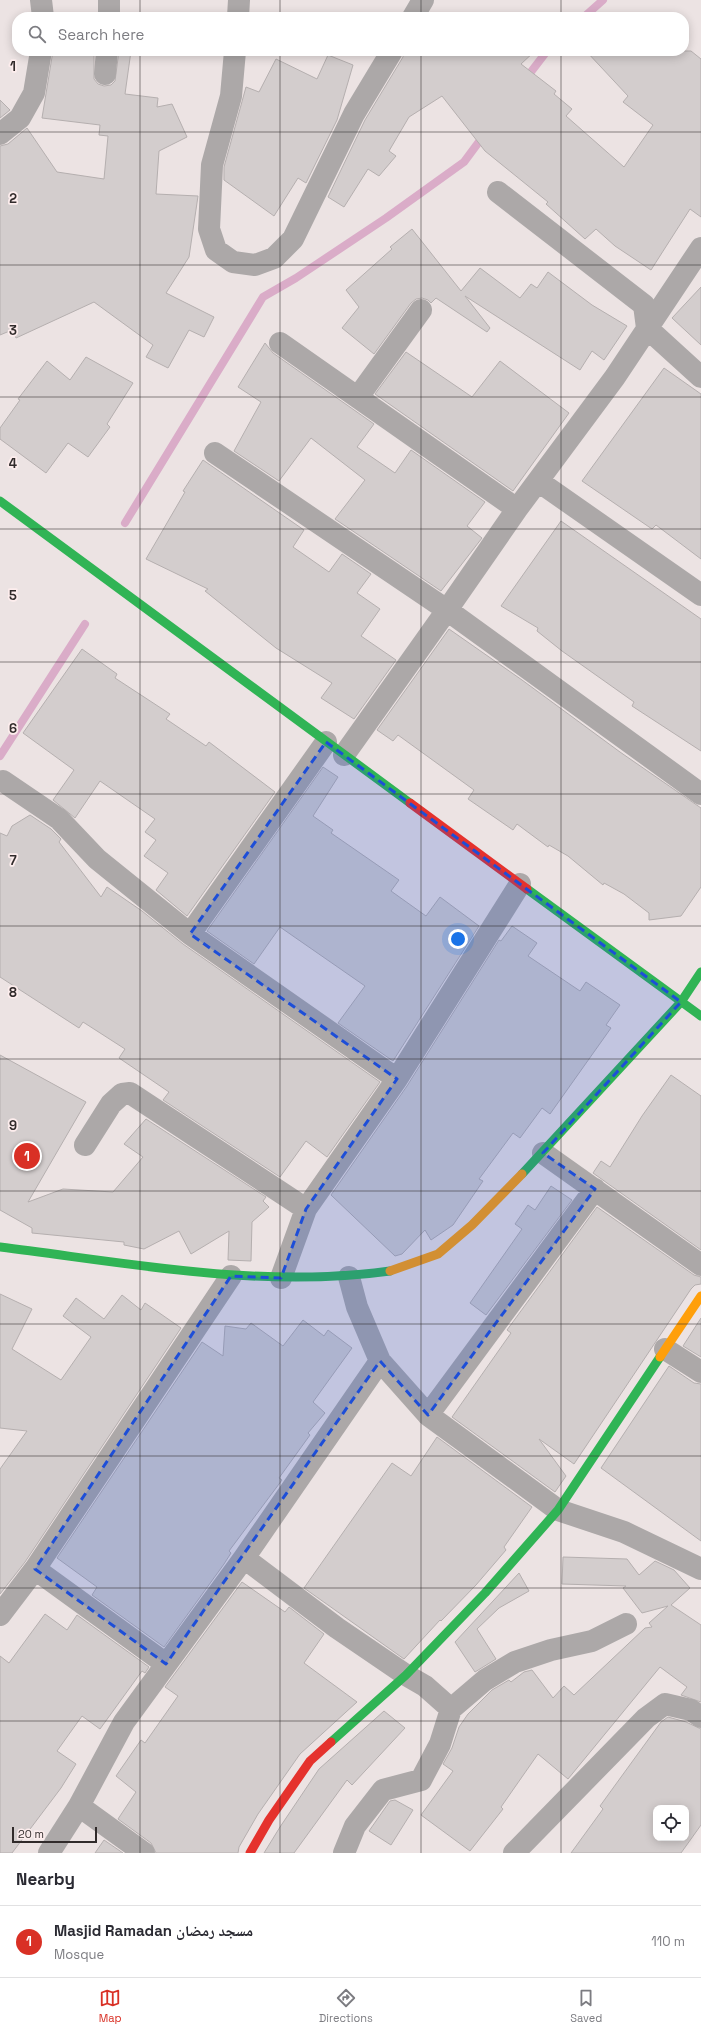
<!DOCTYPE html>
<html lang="en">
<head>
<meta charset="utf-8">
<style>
	body { margin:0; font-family:"Space Grotesk","Noto Naskh Arabic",sans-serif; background:#f2f2f3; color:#2b2b33 }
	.controls { position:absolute; right:12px; bottom:12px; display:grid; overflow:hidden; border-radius:8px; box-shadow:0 2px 10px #0003 }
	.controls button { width:36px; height:36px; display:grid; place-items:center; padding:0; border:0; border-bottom:1px solid #e1e1e2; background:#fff; color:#2b2b33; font:20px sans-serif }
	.scale { position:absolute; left:12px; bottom:10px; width:85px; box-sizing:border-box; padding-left:4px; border:2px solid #312b2b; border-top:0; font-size:11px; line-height:14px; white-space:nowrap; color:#312b2b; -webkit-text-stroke:3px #fdeded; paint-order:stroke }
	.you { position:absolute; left:458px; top:939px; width:14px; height:14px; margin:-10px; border:3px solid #fff; border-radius:50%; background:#1a73e8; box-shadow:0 0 0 6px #1a73e833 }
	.badge { display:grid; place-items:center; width:26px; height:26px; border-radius:50%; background:#d93025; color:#fff; font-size:13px; font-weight:700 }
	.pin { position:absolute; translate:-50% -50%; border:2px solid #fff; box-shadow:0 1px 4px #0006 }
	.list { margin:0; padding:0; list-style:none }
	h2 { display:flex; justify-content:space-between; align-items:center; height:52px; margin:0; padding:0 16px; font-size:17px }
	h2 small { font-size:13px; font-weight:400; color:#7c7c81 }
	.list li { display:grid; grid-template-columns:26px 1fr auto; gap:12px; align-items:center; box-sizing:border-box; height:72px; padding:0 16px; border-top:1px solid #e1e1e2 }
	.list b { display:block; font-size:15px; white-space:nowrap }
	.list p { margin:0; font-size:13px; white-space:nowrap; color:#7c7c81 }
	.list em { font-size:13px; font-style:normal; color:#7c7c81 }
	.icon { flex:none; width:22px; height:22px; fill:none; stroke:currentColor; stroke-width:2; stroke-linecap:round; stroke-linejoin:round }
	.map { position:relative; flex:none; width:701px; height:1853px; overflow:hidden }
	.search { position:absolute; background:#fff; box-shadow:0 2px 10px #0003; left:12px; right:12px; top:12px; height:44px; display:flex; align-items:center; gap:10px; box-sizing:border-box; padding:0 14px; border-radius:16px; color:#7c7c81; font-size:15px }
	.sheet { height:124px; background:#fff }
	nav { display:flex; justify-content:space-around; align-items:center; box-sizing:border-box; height:56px; border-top:1px solid #e1e1e2; background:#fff; font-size:11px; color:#7c7c81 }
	nav a { display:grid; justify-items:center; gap:2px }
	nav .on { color:#d93025 }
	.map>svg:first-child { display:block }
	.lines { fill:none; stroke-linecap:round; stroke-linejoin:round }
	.stream { stroke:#daacc8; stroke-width:8 }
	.building { fill:#d3cdcd; stroke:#b5afaf; fill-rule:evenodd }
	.street { stroke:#aca8a8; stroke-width:22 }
	.fast { stroke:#30b455; stroke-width:9 }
	.slow { stroke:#ff9f0a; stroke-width:9 }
	.jam { stroke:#e5322d; stroke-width:9 }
	.marked { fill:#1d4ed8; fill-opacity:0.2; stroke:#1d4ed8; stroke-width:3; stroke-dasharray:8 5; stroke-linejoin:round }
	.grid { fill:none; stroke:#312b2b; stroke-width:1; stroke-opacity:0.55 }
	.grid-label { font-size:13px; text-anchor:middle; font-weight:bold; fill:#312b2b; stroke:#fdeded; stroke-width:3.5; stroke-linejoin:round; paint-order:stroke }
</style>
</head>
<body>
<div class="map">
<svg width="701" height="1853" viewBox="0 0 701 1853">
	<rect width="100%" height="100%" fill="#ece3e3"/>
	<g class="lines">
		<path class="stream" d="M584,17L603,0
			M524,81L547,51
			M125,523L263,297L296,278L386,218L464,162L484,135
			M0,756L85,624"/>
	</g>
	<path class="building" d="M53,51H94V79L98,84L104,86L111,85L115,81L119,51H131L125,94L158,98L157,107L172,104L187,137L159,151L156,194L198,196L189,257L166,293L214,317L204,337L189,330L168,368L146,357L153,345L94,302L16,338L12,330L0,335V146L8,144L27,128L57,172L104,179L108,136L99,135L100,125L42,118Z
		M404,51H535L521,64L556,91L554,94L572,109L566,116L624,167L653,125L623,102L628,96L586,51H691L701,59V217L690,209L651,270L615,246L596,229L585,239L546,204L548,202L485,151L442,96L409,117L389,151L396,156L379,176L368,169L344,207L328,197L365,120L403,57Z
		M328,55L353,65L337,120L306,183L298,178L274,216L224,180V167L246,87L259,92L276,59L317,79Z
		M0,100L10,110L0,118Z
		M412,229L461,291L480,268L520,298L531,284L537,288L548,272L592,305L627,326L604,360L592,351L580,370L465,296L490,328L487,332L436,298L431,303L428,300L422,298L416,299L411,303L374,354L342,328L359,307L346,290L392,249L390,247Z
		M701,287V345L672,318Z
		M265,343L273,353L374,424L357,447L395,473L411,450L485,502L467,526L482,538L441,591L335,519L365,480L311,438L279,481L234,451L261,402L238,387Z
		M406,352L472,397L500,361L569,413L513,491L375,394Z
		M86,357L133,383L107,424L110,427L88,457L68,443L46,473L0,439V428L20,400L18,399L47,361L70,380Z
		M664,368L701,394V559L656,525L652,529L582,481Z
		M203,460L304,530L293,547L329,572L342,554L371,574L357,593L380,609L361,636L396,660L354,719L321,698L332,683L276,648L205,591L208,589L146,559L185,492L183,491Z
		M561,521L701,619V751L632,706L634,702L562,651L537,631L538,628L501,606Z
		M449,629L522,680L620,752L701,808V887L681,916L649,920V913L624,894L604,883L603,885L568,856L549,845L548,847L517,824L513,830L468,799L474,790L398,735L393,741L377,730Z
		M82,649L117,674L115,678L170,714L166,719L206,746L209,742L275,792L187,916L156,890L168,873L144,856L156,840L145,832L155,819L100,781L75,818L53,800L74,770L23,733Z
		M323,767L338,777L313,816L333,830L331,833L399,880L391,891L426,916L440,897L479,926L393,1061L338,1023L365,986L280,927L254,964L207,931Z
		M30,815L51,829L61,839L59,842L101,897L107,887L142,911L183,944L380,1082L327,1157L306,1141L280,1177L163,1100L169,1092L119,1058L125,1049L83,1022L79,1028L0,977V833L7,836L12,826Z
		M512,926L537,943L528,956L580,991L586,982L620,1005L606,1025L611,1028L550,1114L542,1108L520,1138L513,1133L479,1179L483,1181L453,1225L431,1240L425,1230L402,1254L395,1256L331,1195L407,1086L499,940L501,941Z
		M0,1055L86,1102L28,1202L63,1189L113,1192L143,1157L124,1144L146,1119L266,1197L263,1201L269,1207L252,1222L251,1261L228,1260L229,1231L191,1254L179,1231L144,1249L124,1245V1242L32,1233V1228L0,1210Z
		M671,1075L701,1096V1250L593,1173L601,1161L610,1167L642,1116Z
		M551,1186L572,1200L486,1315L470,1303L522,1229L515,1224L528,1205L535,1210Z
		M597,1207L694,1275L701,1277V1284L695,1285L691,1289L574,1464L539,1439L566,1476L555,1492L452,1417L511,1333L507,1330Z
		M0,1294L32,1309L12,1349L61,1380L91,1337L63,1316L76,1298L104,1319L122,1295L141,1310L145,1303L181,1328L25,1562L0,1594V1469L27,1431L0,1428Z
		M701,1318V1357L683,1346Z
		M303,1320L324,1336L328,1330L352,1348L313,1402L325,1413L308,1433L310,1435L279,1478L282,1480L229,1551L231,1553L224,1564L164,1647L92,1595L97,1587L57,1558L202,1342L223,1356L225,1326L246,1329L251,1323L283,1346Z
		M669,1366L694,1383L701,1384V1541L601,1468Z
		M437,1437L532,1507L504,1547L506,1550L476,1585L441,1621L440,1620L404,1659L304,1588L392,1463L411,1476Z
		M563,1557L627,1559L639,1575L655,1561L674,1570L690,1588L671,1605L701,1625V1702L681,1695L687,1687L660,1667L568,1779L538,1754L501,1807L503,1809L470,1851L421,1815L453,1771L443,1764L452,1748L459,1727L468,1714L492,1690L509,1680L511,1682L524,1672L532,1670L553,1698L564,1686L574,1695L645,1628L652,1627L649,1623L668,1606L642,1613L623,1588L626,1586L562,1584Z
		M519,1573L529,1591L499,1608L477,1629L496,1659L475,1672L455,1642Z
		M242,1582L285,1612L289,1607L324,1634L304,1663L357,1702L300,1754L258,1814L239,1847L238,1853H156L151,1843L118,1819L136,1792L116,1776L141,1740L145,1743L178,1696L165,1687Z
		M45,1614L67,1630L77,1615L149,1667L145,1673L142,1671L100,1729L82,1716L57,1751L76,1764L61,1788L12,1853H0V1656L9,1663Z
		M384,1711L405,1728L352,1785L347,1780L294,1853H264L280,1827L319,1769Z
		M668,1717L686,1722L701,1729V1825L681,1853H571L603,1809L600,1806L661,1722ZM656,1808H686V1838H656Z
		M395,1800L413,1810L391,1845L369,1831L390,1801Z
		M104,1840L123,1853H95Z"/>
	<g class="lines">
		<path class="street" d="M41,0L43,17
			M109,0V17
			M238,17L239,0
			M413,17L423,0
			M235,51L231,96L212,165L209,229L216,250L233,262L255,265L274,258L293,239L354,114L392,51
			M105,74L107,51
			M0,134L20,118L34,93L41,51
			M498,192L644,305L647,328L701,377
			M280,343L517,509
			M358,397L421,310
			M215,453L447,610L701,794
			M538,481L701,595
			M344,755L447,610L517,509L615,377L701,248
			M3,781L59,819L97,859L190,934L397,1079
			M190,934L326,742
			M85,1145L111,1104L122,1094L130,1093L306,1209
			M543,1153L701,1265
			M349,1277L357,1307L380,1361L428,1415L558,1510L624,1532L701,1569
			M281,1278L306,1209L397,1079L520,884
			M665,1349L701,1372
			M428,1415L595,1189
			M244,1558L337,1628L406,1675L425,1686L451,1709
			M35,1569L166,1664
			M0,1615L35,1569L231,1276
			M79,1806L144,1853
			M49,1853L79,1806L124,1722L244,1558L380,1361
			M344,1853L355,1826L383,1790L421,1780L440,1744L451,1709L485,1680L515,1662L551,1650L592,1641L626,1624
			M514,1853L646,1718L665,1704L691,1710L701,1717"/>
		<path class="fast" d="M0,501L410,803
			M527,889L701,1016
			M522,1174L681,1002L701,972
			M0,1247C129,1263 260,1289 390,1271
			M331,1742L406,1675L485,1593L558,1510L660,1357"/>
		<path class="slow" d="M390,1271L438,1254L472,1225L522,1174
			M660,1357L701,1296"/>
		<path class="jam" d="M410,803L527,889
			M250,1853L269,1820L310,1761L331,1742"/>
	</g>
	<path class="marked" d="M326,742L681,1002L543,1153L595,1189L428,1415L380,1361L166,1664L35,1569L231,1276L281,1278L306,1209L397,1079L190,934Z"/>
	<path class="grid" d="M140,0V17M280,0V17M421,0V17M561,0V17M140,51V1853M280,51V1853M421,51V1853M561,51V1853M0,132H701M0,265H701M0,397H701M0,529H701M0,662H701M0,794H701M0,926H701M0,1059H701M0,1191H701M0,1324H701M0,1456H701M0,1588H701M0,1721H701"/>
	<g class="grid-label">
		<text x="13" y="71">1</text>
		<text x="13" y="203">2</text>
		<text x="13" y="335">3</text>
		<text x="13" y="468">4</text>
		<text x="13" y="600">5</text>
		<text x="13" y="733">6</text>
		<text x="13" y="865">7</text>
		<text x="13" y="997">8</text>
		<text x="13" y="1130">9</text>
	</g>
</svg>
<div class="controls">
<button><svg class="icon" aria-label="locate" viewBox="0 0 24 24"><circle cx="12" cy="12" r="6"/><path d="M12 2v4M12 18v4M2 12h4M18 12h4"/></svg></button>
</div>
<div class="scale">20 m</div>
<div class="you"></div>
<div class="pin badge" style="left:27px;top:1156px">1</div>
<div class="search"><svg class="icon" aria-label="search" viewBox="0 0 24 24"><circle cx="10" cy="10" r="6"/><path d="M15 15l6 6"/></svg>Search here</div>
</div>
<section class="sheet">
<h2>Nearby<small></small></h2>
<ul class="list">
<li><span class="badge">1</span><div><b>Masjid Ramadan مسجد رمضان</b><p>Mosque</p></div><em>110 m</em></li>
</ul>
</section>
<nav>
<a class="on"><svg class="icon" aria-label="map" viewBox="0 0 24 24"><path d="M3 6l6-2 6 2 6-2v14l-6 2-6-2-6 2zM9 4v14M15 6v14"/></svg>Map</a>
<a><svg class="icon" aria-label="directions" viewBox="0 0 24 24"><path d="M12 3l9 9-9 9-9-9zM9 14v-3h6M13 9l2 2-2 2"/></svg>Directions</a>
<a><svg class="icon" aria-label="saved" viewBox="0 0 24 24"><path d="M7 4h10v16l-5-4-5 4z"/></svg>Saved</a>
</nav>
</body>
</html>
